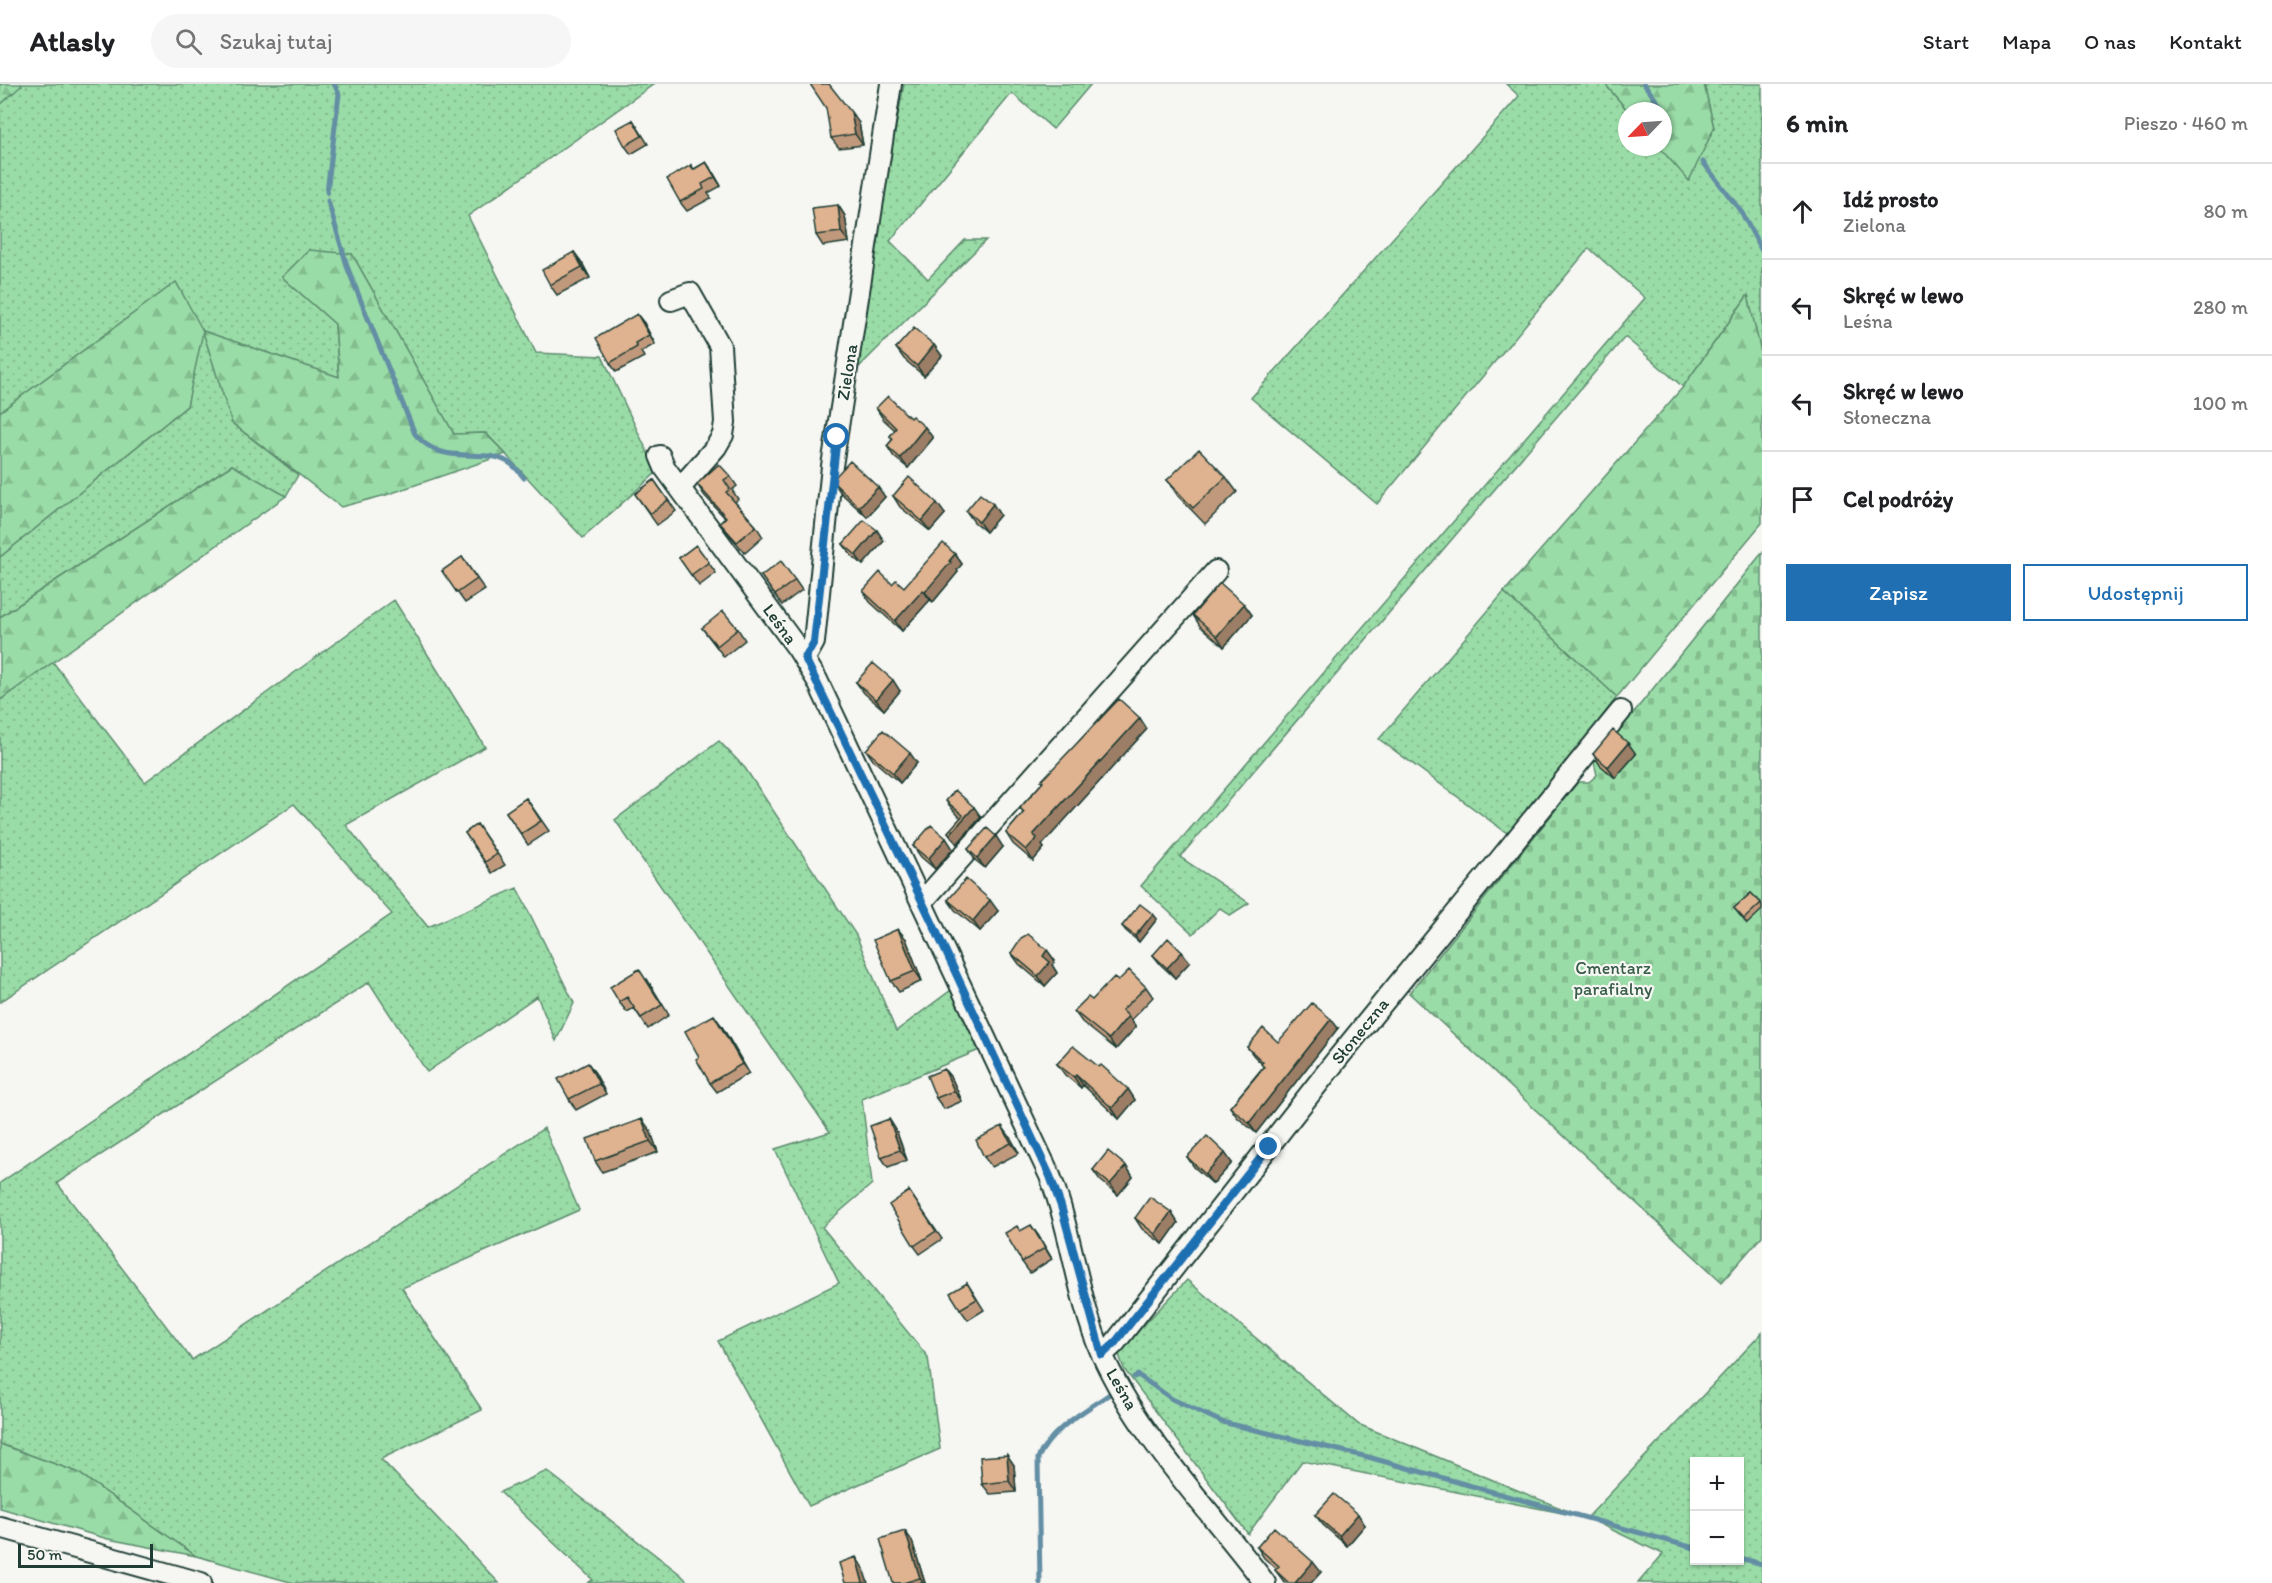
<!DOCTYPE html>
<html lang="pl">
<head>
<meta charset="utf-8">
<style>
	body { margin:0; font-family:Itim,sans-serif; background:#f6f6f6; color:#202124 }
	.controls { position:absolute; right:18px; bottom:18px; display:grid; overflow:hidden; border-radius:0px; box-shadow:0 2px 4px #0004 }
	.controls button { width:54px; height:54px; display:grid; place-items:center; padding:0; border:0; border-bottom:2px solid #e0e0e0; background:#fff; color:#202124; font:30px sans-serif }
	.compass { position:absolute; left:1618px; top:18px; width:54px; height:54px; border-radius:50%; background:#fff; box-shadow:0 2px 4px #0004; rotate:245deg }
	.scale { position:absolute; left:18px; bottom:15px; width:135px; box-sizing:border-box; padding-left:6px; border:3px solid #1f3d34; border-top:0; font-size:16px; line-height:21px; white-space:nowrap; color:#1f3d34; -webkit-text-stroke:4px #f6f6f2; paint-order:stroke }
	.stop { position:absolute; width:18px; height:18px; margin:-14px; border:4px solid #1f6fb2; border-radius:50%; background:#fff }
	.stop.end { background:#1f6fb2; border-color:#fff; box-shadow:0 2px 6px #0008 }
	.list { margin:0; padding:0; list-style:none }
	h2 { display:flex; justify-content:space-between; align-items:center; height:78px; margin:0; padding:0 24px; font-size:26px }
	h2 small { font-size:20px; font-weight:400; color:#757577 }
	.list li { display:grid; grid-template-columns:39px 1fr auto; gap:18px; align-items:center; box-sizing:border-box; height:96px; padding:0 24px; border-top:2px solid #e0e0e0 }
	.list b { display:block; font-size:22px; white-space:nowrap }
	.list p { margin:0; font-size:20px; white-space:nowrap; color:#757577 }
	.list em { font-size:20px; font-style:normal; color:#757577 }
	.actions { display:flex; gap:12px; padding:18px 24px }
	.actions a { flex:1; padding:14px 0; border:2px solid #1f6fb2; border-radius:0px; text-align:center; font-size:21px; color:#1f6fb2 }
	.actions .main { background:#1f6fb2; color:#fff }
	.icon { flex:none; width:33px; height:33px; fill:none; stroke:currentColor; stroke-width:2; stroke-linecap:round; stroke-linejoin:round }
	.map { position:relative; flex:none; width:1762px; height:1499px; overflow:hidden }
	header { display:flex; align-items:center; gap:36px; box-sizing:border-box; height:84px; padding:0 30px; background:#fff; border-bottom:2px solid #e0e0e0 }
	header strong { font-size:28px }
	nav { display:flex; gap:33px; margin-inline-start:auto; font-size:21px }
	.search { width:420px; height:54px; background:#f6f6f6; display:flex; align-items:center; gap:15px; box-sizing:border-box; padding:0 21px; border-radius:33px; color:#757577; font-size:22px }
	main { display:flex }
	aside { flex:1; background:#fff }
	.map>svg:first-child { display:block }
	.grass { fill:url(#grass-dots); stroke:#5c8c6e; stroke-width:1.5; fill-rule:evenodd }
	.forest { fill:url(#forest-firs); stroke:#5c8c6e; stroke-width:1.5 }
	.cemetery { fill:url(#cemetery-stones); stroke:#5c8c6e; stroke-width:1.5 }
	.lines { fill:none; stroke-linecap:round; stroke-linejoin:round }
	.stream { stroke:#638ea4; stroke-width:5 }
	.minor-casing { stroke:#1f3d34; stroke-width:24 }
	.minor { stroke:#f6f6f2; stroke-width:20 }
	.wall { fill:#c0997c; stroke:#1f3d34; stroke-width:1.5 }
	.shaded-wall { fill:#9c7d65; stroke:#1f3d34; stroke-width:1.5 }
	.building { fill:#dfb290; stroke:#1f3d34; stroke-width:1.5 }
	.route { stroke:#1f6fb2; stroke-width:8 }
	.labels { text-anchor:middle; dominant-baseline:central; stroke-width:4.5; stroke-linejoin:round; paint-order:stroke }
	.street-label { font-size:18px; fill:#1f3d34; stroke:#f6f6f2 }
	.park-label { font-size:18px; fill:#385d4b; stroke:#f6f6f2 }
</style>
</head>
<body>
<header>
<strong>Atlasly</strong>
<div class="search"><svg class="icon" aria-label="search" viewBox="0 0 24 24"><circle cx="10" cy="10" r="6"/><path d="M15 15l6 6"/></svg>Szukaj tutaj</div>
<nav><a>Start</a><a>Mapa</a><a>O nas</a><a>Kontakt</a></nav>
</header>
<main>
<div class="map">
<svg width="1762" height="1499" viewBox="0 0 1762 1499">
	<defs>
		<pattern id="grass-dots" width="8" height="8" patternUnits="userSpaceOnUse" patternTransform="scale(1.5)"><rect width="8" height="8" fill="#9adca7"/><path d="M2 2h.1M6 6h.1" fill="none" stroke="#84be90" stroke-width="1.8" stroke-linecap="round"/></pattern>
		<pattern id="forest-firs" width="22" height="20" patternUnits="userSpaceOnUse" patternTransform="scale(1.5)"><rect width="22" height="20" fill="#9adca7"/><path d="M5 1l3.5 6h-7zM16 11l3.5 6h-7z" fill="#84be90"/></pattern>
		<pattern id="cemetery-stones" width="16" height="16" patternUnits="userSpaceOnUse" patternTransform="scale(1.5)"><rect width="16" height="16" fill="#9adca7"/><path d="M2 7V4a2 2 0 0 1 4 0v3zM10 15v-3a2 2 0 0 1 4 0v3z" fill="#84be90"/></pattern>
	</defs>
	<rect width="100%" height="100%" fill="#f6f6f2"/>
	<filter id="ink" filterUnits="userSpaceOnUse"><feTurbulence type="fractalNoise" baseFrequency=".0167" numOctaves="2"/><feDisplacementMap in="SourceGraphic" scale="12" xChannelSelector="R" yChannelSelector="G"/><feConvolveMatrix kernelMatrix="1 2 1 2 8 2 1 2 1" color-interpolation-filters="sRGB"/></filter>
	<g filter="url(#ink)">
		<path class="grass" d="M21,0H654L468,132L536,269L602,272L657,388L583,454L486,349L454,350L352,170L282,193L335,240L339,293L203,247L232,339L298,391L286,412L232,381L0,533V473L187,322L202,247L176,198L0,328V21Z
			M904,0H1091L1053,45L1012,9L890,157L928,195L965,156H986L858,284L869,184Z
			M1506,0H1605L1628,27L1627,63H1659L1689,96L1714,44L1704,0H1762V273L1747,212L1683,303L1625,253L1180,773L1249,819L1230,831L1220,824L1193,850L1141,802L1645,214L1589,164L1377,420L1251,314L1519,12Z
			M1504,508L1617,613L1511,752L1379,655Z
			M394,516L485,663L346,741L428,843L517,804L574,919L556,957L537,912L427,988L369,898L57,1099L192,1276L544,1044L579,1126L402,1204L482,1326L381,1375L499,1499H294L196,1472L77,1388L0,1360V1099L392,830L294,720L0,918V616L53,578L145,698Z
			M719,657L745,684L856,851L896,947L966,895L996,959L862,1015L872,1100L822,1143L928,1273L940,1365L809,1422L718,1257L839,1199L775,1065L830,1048L615,736Z
			M1187,1196L1358,1340L1582,1433L1302,1377L1248,1450L1124,1285L1118,1268Z
			M1762,1249V1499H1638L1663,1470L1587,1434ZM1694,1378H1740V1476H1694Z
			M547,1387L680,1490L689,1499H587L593,1496L500,1408Z"/>
		<path class="forest" d="M0,0H21L22,1L0,21Z
			M1605,0H1704L1714,44L1689,97L1659,63H1663V27H1628Z
			M309,166L352,170L454,350L485,349L506,370L386,411L341,423L232,339L203,248L187,322L0,473V328L176,198L203,247L339,293L335,240L282,193Z
			M1748,211L1762,273V439L1617,613L1504,508L1683,303Z
			M232,381L286,412L0,616V533Z
			M0,1360L77,1388L196,1472L108,1455L0,1424Z"/>
		<path class="cemetery" d="M1762,469V1152L1722,1198L1409,909L1578,698H1589L1597,691L1594,678Z"/>
		<g class="lines">
			<path class="stream" d="M1644,0L1669,33
				M1703,78L1742,129L1762,167
				M327,108L339,10L334,0
				M328,117L348,185L415,350C445,386 484,360 511,380C516,383 520,389 524,394
				M1134,1293L1138,1291L1172,1315L1222,1338L1368,1373L1694,1464
				M1740,1474L1762,1480
				M1040,1499L1038,1374C1052,1344 1084,1328 1111,1309"/>
			<defs>
				<path id="minor" d="M671,216L690,209L720,262L725,338L723,351L716,363L680,404
					M660,372L665,384L798,565L817,596L1050,1092C1072,1148 1077,1213 1101,1268C1138,1352 1210,1426 1265,1499
					M805,574L814,558L832,382L891,0
					M922,818L1216,487
					M1102,1271L1114,1260L1338,974L1621,627
					M0,1443L201,1499"/>
			</defs>
			<use href="#minor" class="minor-casing"/>
			<use href="#minor" class="minor"/>
		</g>
		<path class="wall" d="M633,36L648,60L631,70L625,62Z
			M859,39L863,61L839,64L831,54Z
			M706,78L721,102L708,109L711,114L687,127L680,118L691,81L694,85Z
			M838,121L845,132L849,158L823,162L816,151Z
			M574,168L582,179L590,194L557,211L550,201Z
			M644,239L655,260L641,268L644,273L616,288L610,279Z
			M934,261L942,272L924,292L904,275L896,264Z
			M876,324L910,334L933,354L908,384L894,373L887,362L892,356L890,352L895,346L883,335Z
			M730,392L737,402L732,406L738,415L735,418L756,442L763,453L745,469L728,449L720,439L725,434L704,411L697,400Z
			M1226,393L1237,408L1205,440L1178,412L1167,396Z
			M654,396L676,427L657,441L635,410Z
			M834,399L885,413L867,433L841,409Z
			M893,412L945,430L930,447L900,423Z
			M966,427L1000,431L986,448L974,438Z
			M884,457L863,481L851,471L843,460Z
			M696,461L716,489L699,502L679,474Z
			M955,470L962,480L957,486L958,488L933,518L930,516L902,547L870,518L863,507L892,500L904,503Z
			M462,473L485,506L465,519L442,487Z
			M761,492L795,496L802,506L782,521Z
			M1244,520L1252,531L1224,563L1200,542L1193,531Z
			M702,544L738,545L745,556L724,573Z
			M856,598L900,607L884,626L864,609Z
			M1147,645L1042,761L1044,764L1033,777L1013,760L1006,749L1023,729L1020,724L1042,699L1041,697Z
			M866,666L917,679L900,699L873,676Z
			M1593,670H1636L1615,694L1600,681Z
			M526,714L549,747L528,761L506,728Z
			M946,717L981,733L957,760L948,748L961,734L954,727Z
			M477,740L505,781L492,789L465,749Z
			M913,762L953,765L935,785L921,773Z
			M1003,763L985,784L975,776L968,765Z
			M1751,809L1762,821V826L1747,840L1734,824Z
			M948,816L998,827L980,847L955,826Z
			M1153,830L1157,835L1139,858L1126,847L1122,842Z
			M906,855L922,897L899,908L891,897Z
			M1047,866L1055,877L1052,881L1057,889L1045,902L1019,880L1011,869Z
			M1153,871L1190,878L1175,894L1161,881Z
			M647,895L669,931L648,945L634,924L627,928L619,918Z
			M1118,897L1146,903L1153,913L1131,936L1136,943L1116,965L1082,938L1074,927L1092,916Z
			M721,941L749,989L717,1008L710,999Z
			M1338,944L1256,1049L1237,1033L1230,1023L1263,983L1262,980L1254,972L1247,963L1278,958Z
			M1057,980L1128,1005L1135,1016L1119,1035L1083,1001L1081,1004L1065,991Z
			M944,985L952,995L962,1017L944,1025L936,1014Z
			M595,989L606,1010L576,1026L569,1015Z
			M889,1035L896,1046L907,1076L888,1083L881,1073Z
			M650,1046L658,1068L602,1088L595,1077Z
			M1010,1053L1019,1069L992,1083L984,1073Z
			M1187,1073L1232,1079L1213,1100L1194,1083Z
			M1126,1082L1133,1093L1118,1111L1100,1096L1093,1086Z
			M909,1107L942,1155L920,1170L914,1162Z
			M1171,1128L1178,1139L1163,1160L1142,1145L1135,1134Z
			M1021,1147L1038,1151L1052,1175L1030,1189L1022,1178Z
			M967,1199L984,1226L968,1236L960,1225Z
			M1007,1371L1014,1381L1016,1408L990,1410L982,1400Z
			M1315,1431L1365,1441L1347,1462L1323,1441Z
			M905,1447L912,1457L925,1499H893Z
			M1257,1463L1321,1488L1311,1499H1285L1275,1486L1277,1485L1264,1474Z"/>
		<path class="shaded-wall" d="M851,28L859,39L863,61L855,50Z
			M706,78L713,88L721,102L715,93Z
			M838,121L845,132L849,158L841,148Z
			M574,168L582,179L590,194L582,183Z
			M637,230L644,239L655,260L649,251Z
			M934,261L942,272L924,292L917,282Z
			M925,343L933,354L908,384L900,374Z
			M878,403L885,413L867,433L859,423Z
			M937,419L945,430L930,447L922,437Z
			M993,420L1000,431L986,448L979,438Z
			M877,446L884,457L863,481L856,471Z
			M955,470L962,480L957,486L958,488L933,518L925,508Z
			M923,506L930,516L902,547L895,537Z
			M1244,520L1252,531L1224,563L1217,552Z
			M893,596L900,607L884,626L876,616Z
			M1140,634L1147,645L1042,761L1044,764L1033,777L1026,766L1033,751Z
			M1628,659L1636,670L1615,694L1608,683Z
			M910,669L917,679L900,699L893,689Z
			M974,723L981,733L957,760L950,750Z
			M996,752L1003,763L985,784L977,774Z
			M946,754L953,765L935,785L928,775Z
			M990,816L998,827L980,847L973,837Z
			M1153,830L1157,835L1139,858L1135,852Z
			M898,845L906,855L922,897L915,887Z
			M1047,866L1055,877L1052,881L1057,889L1045,902L1038,892L1043,872Z
			M1182,868L1190,878L1175,894L1167,884Z
			M714,931L721,941L749,989L742,980Z
			M1128,932L1136,943L1116,965L1109,955Z
			M1331,935L1338,944L1256,1049L1249,1039Z
			M588,979L595,989L606,1010L599,1000Z
			M944,985L952,995L962,1017L954,1007Z
			M1076,991L1083,1001L1081,1004L1074,993Z
			M1128,1005L1135,1016L1119,1035L1112,1024Z
			M642,1035L650,1046L658,1068L650,1057Z
			M889,1035L896,1046L907,1076L900,1066Z
			M1002,1042L1010,1053L1019,1069L1011,1059Z
			M1225,1069L1232,1079L1213,1100L1205,1090Z
			M1126,1082L1133,1093L1118,1111L1110,1100Z
			M1171,1128L1178,1139L1163,1160L1155,1150Z
			M1031,1141L1038,1151L1052,1175L1045,1164Z
			M1007,1371L1014,1381L1016,1408L1009,1397Z
			M1358,1430L1365,1441L1347,1462L1339,1452Z
			M905,1447L912,1457L925,1499H923L920,1494Z
			M856,1473L863,1484L868,1499H863Z
			M1313,1478L1321,1488L1311,1499H1295Z"/>
		<path class="building" d="M810,0H829L851,28L855,50L831,54L826,24Z
			M633,36L642,52L625,62L616,45Z
			M706,78L715,93L702,100L704,105L680,118L667,95L691,81L693,86Z
			M838,121L841,148L816,151L812,124Z
			M574,168L582,183L550,201L542,186Z
			M637,230L649,251L635,259L637,263L610,279L596,254Z
			M914,244L934,261L917,282L896,264Z
			M888,312L910,334L912,332L925,343L900,374L887,362L893,355L890,352L896,344L876,324Z
			M1199,365L1226,393L1193,424L1167,396Z
			M850,377L878,403L859,423L834,399V394Z
			M719,380L730,392L724,396L730,405L726,408L756,442L737,458L720,439L726,433L697,400Z
			M909,393L937,419L922,437L893,412Z
			M654,396L668,416L650,430L635,410Z
			M980,410L993,420L979,438L966,427Z
			M864,436L877,446L856,471L843,460Z
			M943,459L955,470L949,477L951,478L925,508L923,506L895,537L863,507L880,488L892,500L896,496L904,503Z
			M696,461L709,478L691,491L679,474Z
			M462,473L477,495L457,509L442,487Z
			M781,477L795,496L775,511L761,492Z
			M1220,499L1244,520L1217,552L1193,531Z
			M723,527L738,545L717,562L702,544Z
			M873,579L893,596L876,616L856,598Z
			M1119,615L1140,634L1033,751L1037,754L1026,766L1006,749L1024,728L1020,724L1043,698L1041,697Z
			M883,646L910,669L893,689L866,666Z
			M1613,646L1628,659L1608,683L1593,670Z
			M955,706L974,723L950,750L948,748L963,731L946,717Z
			M526,714L541,737L521,750L506,728Z
			M477,740L497,770L485,778L465,749Z
			M931,741L946,754L928,775L913,762Z
			M987,744L996,752L977,774L968,765Z
			M966,795L990,816L973,837L948,816Z
			M1751,809L1761,819L1744,835L1734,824Z
			M1140,820L1153,830L1135,852L1122,842Z
			M898,845L915,887L891,897L873,856Z
			M1028,850L1047,866L1043,872L1050,878L1038,892L1011,869L1021,854Z
			M1168,854L1182,868L1167,884L1153,871Z
			M639,885L662,921L641,934L627,913L619,918L610,903Z
			M1129,886L1146,903L1122,926L1128,932L1109,955L1074,927L1088,913L1092,916L1114,893L1118,897Z
			M1312,919L1331,935L1249,1039L1230,1023L1264,983L1261,980L1263,978L1247,963L1263,944L1278,958Z
			M714,931L742,980L710,999L696,975L699,973L685,947Z
			M1073,962L1099,983L1101,981L1128,1005L1112,1024L1076,991L1074,993L1057,980Z
			M588,979L599,1000L569,1015L558,995Z
			M944,985L954,1007L936,1014L927,992Z
			M642,1035L650,1057L595,1077L587,1055Z
			M889,1035L900,1066L881,1073L870,1042Z
			M1002,1042L1011,1059L984,1073L976,1056Z
			M1207,1052L1225,1069L1205,1090L1187,1073Z
			M1108,1067L1126,1082L1110,1100L1093,1086Z
			M909,1107L936,1147L914,1162L889,1121Z
			M1150,1113L1171,1128L1155,1150L1135,1134Z
			M1031,1141L1045,1164L1022,1178L1005,1149L1017,1142L1020,1147Z
			M967,1199L977,1215L960,1225L950,1209Z
			M1007,1371L1009,1397L982,1400L980,1373Z
			M1334,1410L1358,1430L1339,1452L1315,1431Z
			M1274,1443L1313,1478L1295,1499H1289L1275,1486L1279,1482L1257,1463Z
			M905,1447L920,1494L903,1499H893L880,1455Z
			M856,1473L863,1499H845L839,1479Z"/>
	</g>
	<g class="lines" filter="url(#ink)">
		<path class="route" d="M837,353L814,558L805,574L932,838L1050,1092L1061,1122L1102,1271L1114,1260L1269,1063"/>
	</g>
	<g class="labels">
		<g class="street-label">
			<text transform="translate(847 288) rotate(-81)">Zielona</text>
			<text transform="translate(780 540) rotate(54)">Leśna</text>
			<text transform="translate(1360 947) rotate(-51)">Słoneczna</text>
			<text transform="translate(1122 1305) rotate(60)">Leśna</text>
		</g>
		<g class="park-label">
			<text x="1613" y="884">Cmentarz<tspan x="1613" dy="21">parafialny</tspan></text>
		</g>
	</g>
</svg>
<div class="controls">
<button>+</button>
<button>−</button>
</div>
<svg class="compass" viewBox="-18 -18 36 36"><path d="M0-13l5 13h-10z" fill="#e53935"/><path d="M0 13l5-13h-10z" fill="#757577"/></svg>
<div class="scale">50 m</div>
<div class="stop" style="left:837px;top:353px"></div>
<div class="stop end" style="left:1269px;top:1063px"></div>
</div>
<aside>
<h2>6 min<small>Pieszo · 460 m</small></h2>
<ul class="list">
<li><svg class="icon" aria-label="ahead" viewBox="0 0 24 24"><path d="M12 20V5M6 11l6-6 6 6"/></svg><div><b>Idź prosto</b><p>Zielona</p></div><em>80 m</em></li>
<li><svg class="icon" aria-label="left" viewBox="0 0 24 24"><path d="M17 20v-9H6M10 6l-5 5 5 5"/></svg><div><b>Skręć w lewo</b><p>Leśna</p></div><em>280 m</em></li>
<li><svg class="icon" aria-label="left" viewBox="0 0 24 24"><path d="M17 20v-9H6M10 6l-5 5 5 5"/></svg><div><b>Skręć w lewo</b><p>Słoneczna</p></div><em>100 m</em></li>
<li><svg class="icon" aria-label="arrive" viewBox="0 0 24 24"><path d="M6 21V4h12l-3 4 3 4H6"/></svg><div><b>Cel podróży</b></div></li>
</ul>
<div class="actions"><a class="main">Zapisz</a><a>Udostępnij</a></div>
</aside>
</main>
</body>
</html>
